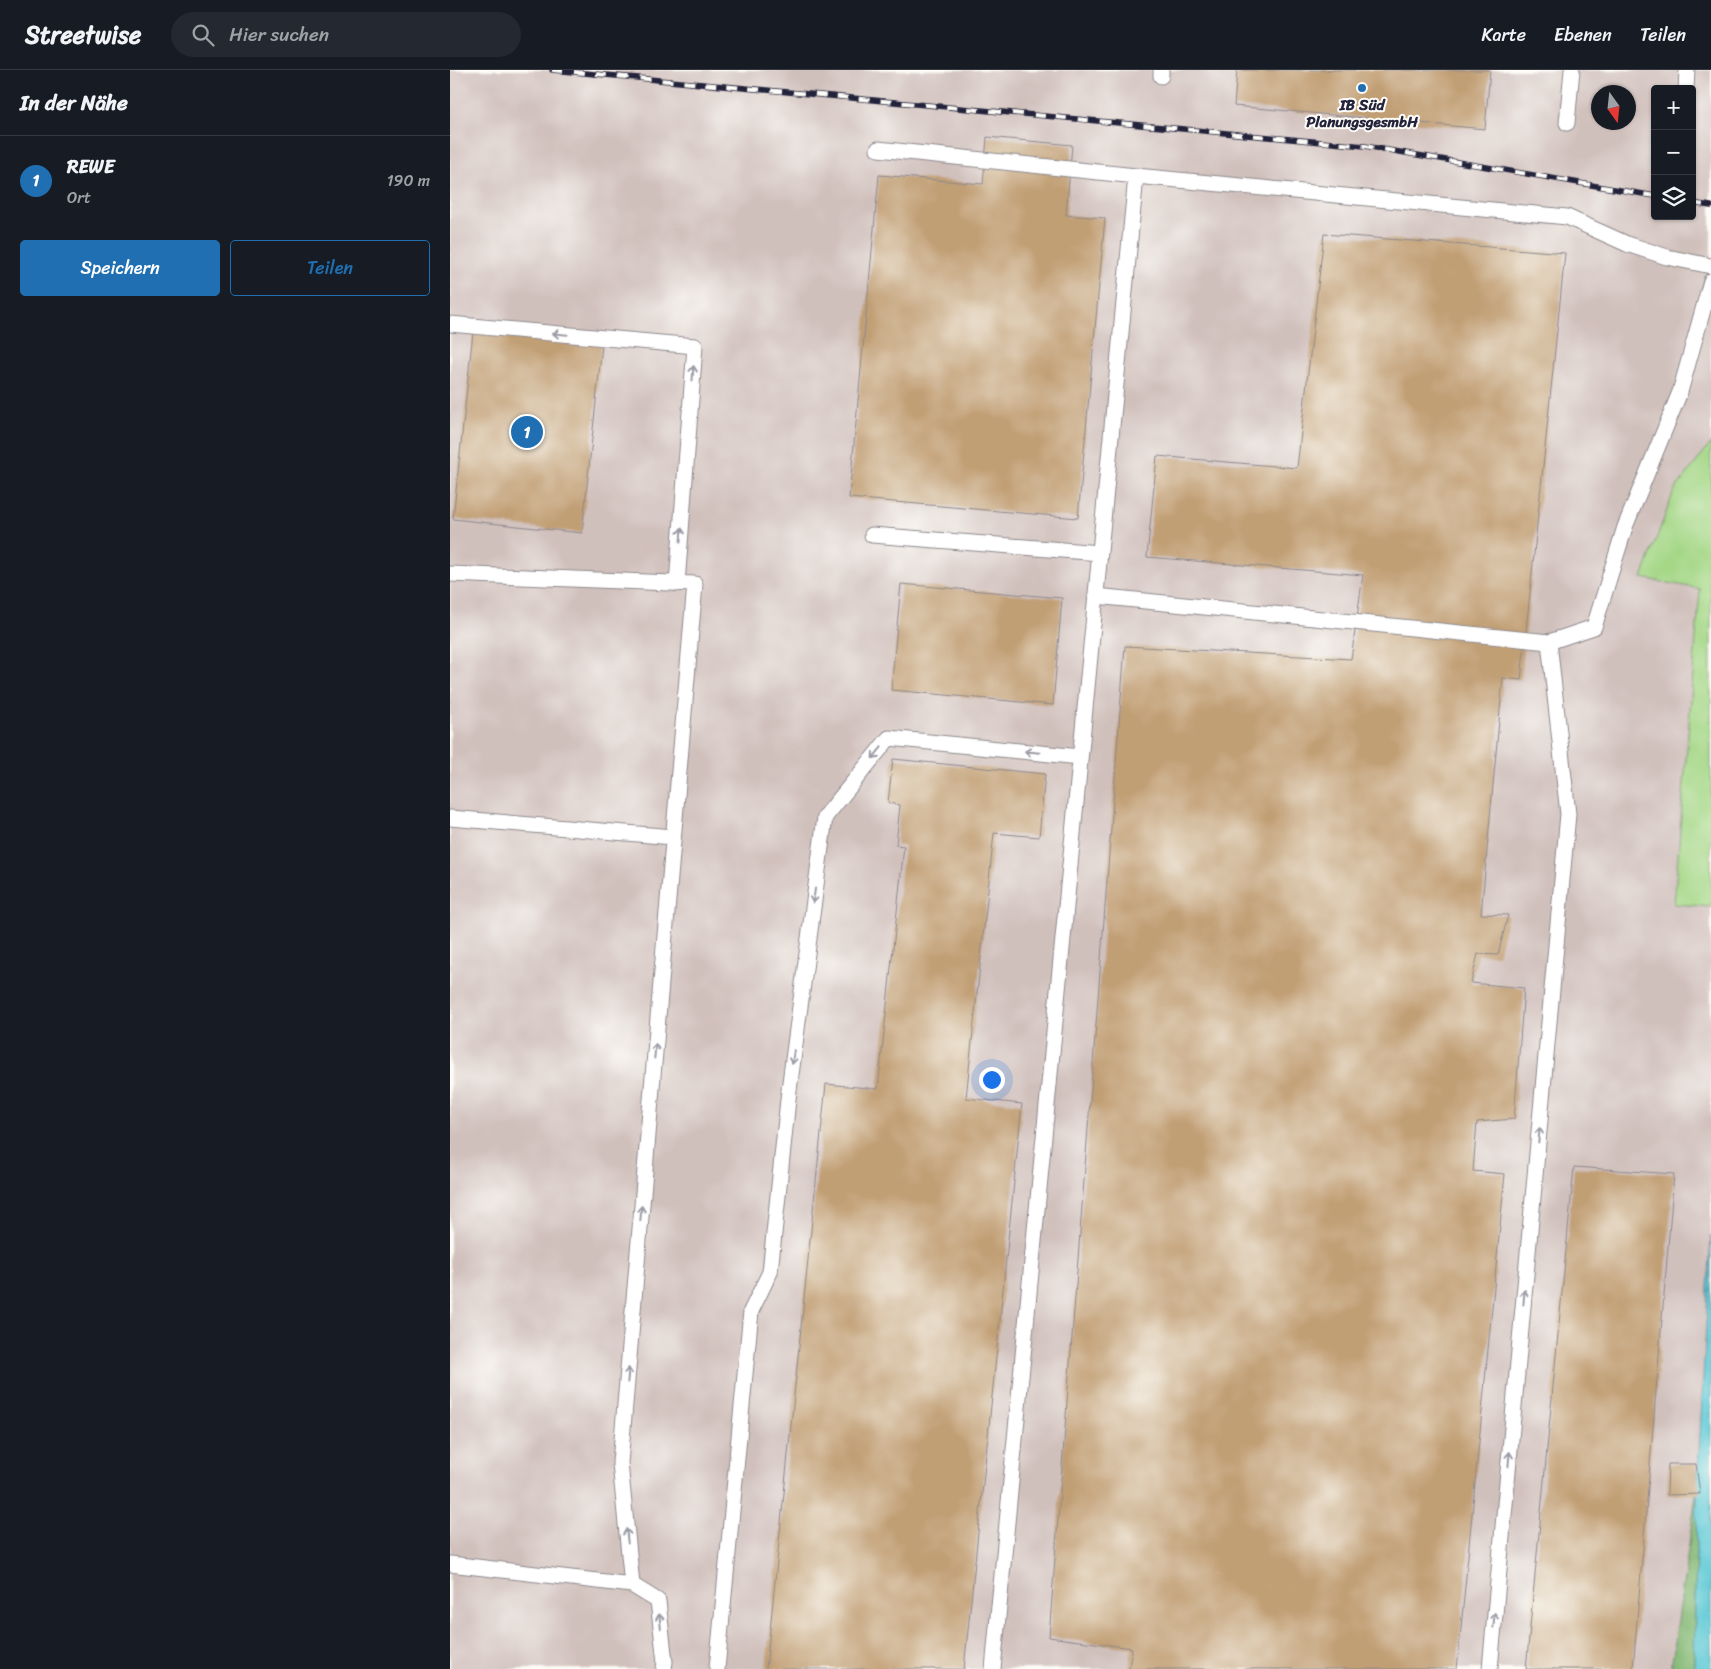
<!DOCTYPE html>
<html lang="de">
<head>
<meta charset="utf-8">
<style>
	body { margin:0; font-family:Sriracha,sans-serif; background:#242831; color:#f1f3f6 }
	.controls { position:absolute; right:15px; top:15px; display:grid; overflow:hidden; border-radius:5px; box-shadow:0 1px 4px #0004 }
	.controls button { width:45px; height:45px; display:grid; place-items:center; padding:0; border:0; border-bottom:1px solid #363941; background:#171b24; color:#f1f3f6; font:25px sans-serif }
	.compass { position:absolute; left:1141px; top:15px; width:45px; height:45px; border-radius:50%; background:#171b24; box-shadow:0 1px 4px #0004; rotate:165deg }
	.you { position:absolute; left:541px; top:1009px; width:18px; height:18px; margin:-12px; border:4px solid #fff; border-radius:50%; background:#1a73e8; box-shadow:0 0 0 8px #1a73e833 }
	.badge { display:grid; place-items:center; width:32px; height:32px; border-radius:50%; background:#1f6fb2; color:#fff; font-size:16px; font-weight:700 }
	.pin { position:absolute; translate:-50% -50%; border:2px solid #fff; box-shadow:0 1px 5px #0006 }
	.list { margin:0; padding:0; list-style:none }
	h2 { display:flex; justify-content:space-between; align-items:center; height:65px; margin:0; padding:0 20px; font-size:21px }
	h2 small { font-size:16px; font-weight:400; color:#9ea1a6 }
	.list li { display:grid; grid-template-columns:32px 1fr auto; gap:15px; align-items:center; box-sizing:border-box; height:90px; padding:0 20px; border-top:1px solid #363941 }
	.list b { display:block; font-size:19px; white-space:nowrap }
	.list p { margin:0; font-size:16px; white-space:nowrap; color:#9ea1a6 }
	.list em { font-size:16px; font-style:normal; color:#9ea1a6 }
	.actions { display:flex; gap:10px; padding:15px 20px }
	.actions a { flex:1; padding:11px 0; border:1px solid #1f6fb2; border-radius:5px; text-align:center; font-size:18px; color:#1f6fb2 }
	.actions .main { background:#1f6fb2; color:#fff }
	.icon { flex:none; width:28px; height:28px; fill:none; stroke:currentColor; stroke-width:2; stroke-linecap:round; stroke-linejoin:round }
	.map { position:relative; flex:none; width:1261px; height:1599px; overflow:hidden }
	header { display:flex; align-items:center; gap:30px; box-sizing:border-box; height:70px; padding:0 25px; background:#171b24; border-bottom:1px solid #363941 }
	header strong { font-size:24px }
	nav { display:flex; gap:28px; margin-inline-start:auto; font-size:18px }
	.search { width:350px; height:45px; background:#242831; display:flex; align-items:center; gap:12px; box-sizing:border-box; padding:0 18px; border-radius:28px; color:#9ea1a6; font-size:19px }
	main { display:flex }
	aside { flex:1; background:#171b24 }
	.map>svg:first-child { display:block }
	.industrial { fill:#d0c0bc; fill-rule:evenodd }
	.green { fill:#a4d786; stroke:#637c60 }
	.forest { fill:#83b873; stroke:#526d57 }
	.water { fill:#5dc9d5; stroke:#407688 }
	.building { fill:#c19f75 }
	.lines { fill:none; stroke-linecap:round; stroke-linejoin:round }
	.lane-casing { stroke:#8d888c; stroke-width:17 }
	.lane { stroke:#fff; stroke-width:15 }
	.rail-casing { stroke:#22223b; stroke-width:5.5 }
	.rail { stroke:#fdfcf7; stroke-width:4; stroke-dasharray:11; stroke-linecap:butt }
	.oneway { stroke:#9c9ca7 }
	.poi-dot { fill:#1f6fb2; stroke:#fdfcf7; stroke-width:2 }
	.labels { text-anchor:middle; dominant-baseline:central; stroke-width:4; stroke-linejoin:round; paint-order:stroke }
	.poi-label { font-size:15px; font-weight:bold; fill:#22223b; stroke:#fdfcf7 }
</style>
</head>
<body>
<header>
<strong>Streetwise</strong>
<div class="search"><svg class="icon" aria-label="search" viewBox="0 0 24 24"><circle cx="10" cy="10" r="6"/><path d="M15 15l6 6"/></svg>Hier suchen</div>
<nav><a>Karte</a><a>Ebenen</a><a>Teilen</a></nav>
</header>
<main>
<aside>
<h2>In der Nähe<small></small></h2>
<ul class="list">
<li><span class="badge">1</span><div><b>REWE</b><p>Ort</p></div><em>190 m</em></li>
</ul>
<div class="actions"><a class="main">Speichern</a><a>Teilen</a></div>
</aside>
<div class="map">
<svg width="1261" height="1599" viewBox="0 0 1261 1599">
	<rect width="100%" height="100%" fill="#fdfcf7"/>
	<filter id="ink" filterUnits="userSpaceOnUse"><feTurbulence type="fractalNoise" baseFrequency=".02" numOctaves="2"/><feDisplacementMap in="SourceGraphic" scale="10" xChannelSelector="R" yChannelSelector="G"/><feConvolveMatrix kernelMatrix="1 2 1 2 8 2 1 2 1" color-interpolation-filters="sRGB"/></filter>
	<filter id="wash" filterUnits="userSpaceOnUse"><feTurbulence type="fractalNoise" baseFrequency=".0096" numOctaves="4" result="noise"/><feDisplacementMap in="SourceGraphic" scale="20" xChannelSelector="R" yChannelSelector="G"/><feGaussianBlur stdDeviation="1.12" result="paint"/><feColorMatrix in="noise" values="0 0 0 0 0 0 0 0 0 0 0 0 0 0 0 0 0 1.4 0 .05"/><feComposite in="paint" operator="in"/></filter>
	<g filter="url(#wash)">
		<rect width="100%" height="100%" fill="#f8eedd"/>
		<path class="industrial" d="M0,0H1261V1599H0ZM1205,19H1242V146H1205ZM1148,22H1178V52H1148Z"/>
		<path class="green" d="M1261,373V837L1224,834L1250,519L1192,508L1224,421Z"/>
		<path class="forest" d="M1247,1418L1244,1599H1221Z"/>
		<path class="water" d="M1261,1166V1599H1244L1247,1418Z"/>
		<g id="blocks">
			<path class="building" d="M787,0H1040L1035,59L784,36Z
				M537,67L622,75L616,145L655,148L628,448L399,428L429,105L533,114Z
				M874,164L1115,183L1071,610L1053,608L1031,844L1058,845L1048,885L1028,884L1021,913L1074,918L1064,1049L1027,1052L1023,1101L1055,1104L1007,1599H679L682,1578L599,1567L675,576L901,589L913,505L697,487L707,386L847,398Z
				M23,262L152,275L132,463L3,449Z
				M451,514L612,528L603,635L441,620Z
				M443,689L595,704L589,767L544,763L516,1028L572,1034L514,1599H316L376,1014L428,1019L454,776L446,775L450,735L438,733Z
				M1124,1097L1224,1104L1183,1599H1076Z
				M1218,1394H1246L1250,1424L1217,1425Z"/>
		</g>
	</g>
	<g filter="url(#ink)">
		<use href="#blocks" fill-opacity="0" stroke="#8d888c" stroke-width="1"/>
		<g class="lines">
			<defs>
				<path id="lane" d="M711,6V0
					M1236,19L1237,0
					M1117,53L1122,0
					M428,79L686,106L1117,147L1177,174L1217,187L1261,196
					M0,254L245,276L227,514
					M422,465L650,483
					M0,504L245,514L170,1393L182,1515
					M646,526L1099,572L1118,744L1040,1599
					M1099,572L1144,557L1175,457L1230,322L1261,211
					M0,748L223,767
					M0,1494L182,1515L208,1531L215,1592L214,1599
					M267,1599L301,1241L320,1202L339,1020L375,747L439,668L630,687
					M543,1599L686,106"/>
			</defs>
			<use href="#lane" class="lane-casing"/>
			<use href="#lane" class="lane"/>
			<defs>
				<path id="rail" d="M102,0L915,76L1205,126
					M1242,133L1261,136"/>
			</defs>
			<use href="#rail" class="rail-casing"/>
			<use href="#rail" class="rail"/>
		</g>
		<defs><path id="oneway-shaft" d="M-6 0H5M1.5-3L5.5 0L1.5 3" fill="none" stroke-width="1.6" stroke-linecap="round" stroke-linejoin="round" transform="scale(1.25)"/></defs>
		<g class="oneway">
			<use href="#oneway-shaft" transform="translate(110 264) rotate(-175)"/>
			<use href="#oneway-shaft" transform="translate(243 303) rotate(-86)"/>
			<use href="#oneway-shaft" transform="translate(231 465) rotate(-86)"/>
			<use href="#oneway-shaft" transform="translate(582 682) rotate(-174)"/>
			<use href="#oneway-shaft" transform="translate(427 683) rotate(129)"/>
			<use href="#oneway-shaft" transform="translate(364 826) rotate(98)"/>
			<use href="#oneway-shaft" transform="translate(205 981) rotate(-85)"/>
			<use href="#oneway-shaft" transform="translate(343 987) rotate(98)"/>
			<use href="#oneway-shaft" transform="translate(1089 1065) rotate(-85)"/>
			<use href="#oneway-shaft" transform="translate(191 1143) rotate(-85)"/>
			<use href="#oneway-shaft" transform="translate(1074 1227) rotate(-85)"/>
			<use href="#oneway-shaft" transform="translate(178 1305) rotate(-85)"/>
			<use href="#oneway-shaft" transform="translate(1059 1389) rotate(-85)"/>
			<use href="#oneway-shaft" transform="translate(177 1466) rotate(-96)"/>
			<use href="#oneway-shaft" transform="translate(1044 1550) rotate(-85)"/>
			<use href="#oneway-shaft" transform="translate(210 1551) rotate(-97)"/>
		</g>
	</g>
	<circle class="poi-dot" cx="912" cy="18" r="5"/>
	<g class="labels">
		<g class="poi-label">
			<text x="912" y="35">IB Süd<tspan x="912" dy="17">PlanungsgesmbH</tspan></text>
		</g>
	</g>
</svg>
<div class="controls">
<button>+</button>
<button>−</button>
<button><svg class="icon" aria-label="layers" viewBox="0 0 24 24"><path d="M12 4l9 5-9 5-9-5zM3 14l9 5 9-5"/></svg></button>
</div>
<svg class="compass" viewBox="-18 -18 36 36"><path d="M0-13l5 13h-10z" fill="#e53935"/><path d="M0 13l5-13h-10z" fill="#9ea1a6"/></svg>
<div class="you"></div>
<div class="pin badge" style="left:77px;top:362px">1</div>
</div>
</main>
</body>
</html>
